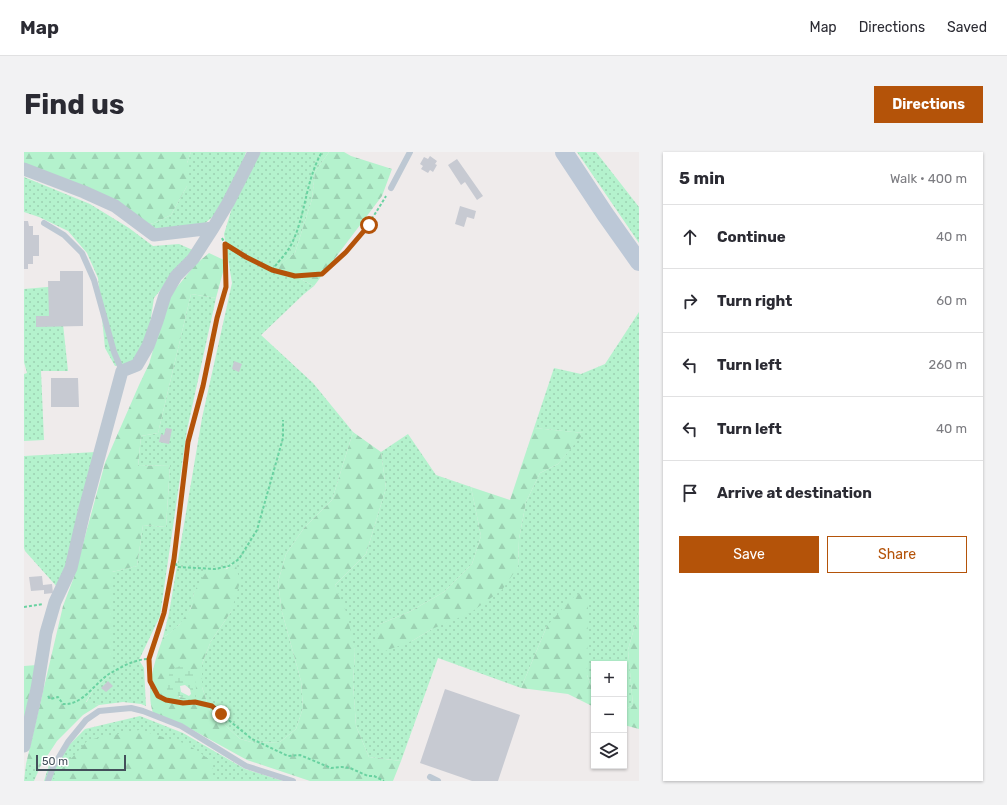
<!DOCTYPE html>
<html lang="en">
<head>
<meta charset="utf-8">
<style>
	body { margin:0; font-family:Rubik,sans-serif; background:#f2f2f3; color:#2b2b33 }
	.controls { position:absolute; right:12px; bottom:12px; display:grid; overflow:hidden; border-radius:0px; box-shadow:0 1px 3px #0004 }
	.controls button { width:36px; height:36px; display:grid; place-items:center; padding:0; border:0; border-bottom:1px solid #e1e1e2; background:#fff; color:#2b2b33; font:20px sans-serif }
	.scale { position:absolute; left:12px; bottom:10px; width:90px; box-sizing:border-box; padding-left:4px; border:2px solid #434f5a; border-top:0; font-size:11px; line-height:14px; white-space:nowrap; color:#434f5a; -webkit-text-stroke:3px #fff; paint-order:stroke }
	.stop { position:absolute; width:12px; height:12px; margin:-9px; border:3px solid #b45309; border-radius:50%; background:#fff }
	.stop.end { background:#b45309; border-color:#fff; box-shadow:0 1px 4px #0008 }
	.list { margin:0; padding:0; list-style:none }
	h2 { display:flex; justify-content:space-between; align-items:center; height:52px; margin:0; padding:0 16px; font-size:17px }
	h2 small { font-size:13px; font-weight:400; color:#7c7c81 }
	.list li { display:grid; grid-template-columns:26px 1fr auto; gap:12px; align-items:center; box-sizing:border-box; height:64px; padding:0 16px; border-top:1px solid #e1e1e2 }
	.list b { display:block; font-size:15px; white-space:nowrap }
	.list em { font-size:13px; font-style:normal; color:#7c7c81 }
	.actions { display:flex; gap:8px; padding:12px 16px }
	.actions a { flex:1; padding:9px 0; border:1px solid #b45309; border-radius:0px; text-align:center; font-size:14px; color:#b45309 }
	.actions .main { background:#b45309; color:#fff }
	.icon { flex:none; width:22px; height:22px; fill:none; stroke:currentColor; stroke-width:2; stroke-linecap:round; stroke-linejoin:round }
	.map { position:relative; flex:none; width:615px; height:629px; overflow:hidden; border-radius:0px }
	header { display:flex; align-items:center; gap:24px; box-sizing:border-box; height:56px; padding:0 20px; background:#fff; border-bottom:1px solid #e1e1e2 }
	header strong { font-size:19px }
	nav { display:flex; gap:22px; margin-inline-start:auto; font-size:14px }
	.intro { display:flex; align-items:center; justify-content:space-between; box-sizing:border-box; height:96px; padding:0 24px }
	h1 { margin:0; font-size:28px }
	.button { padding:10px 18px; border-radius:0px; background:#b45309; color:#fff; font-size:14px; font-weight:700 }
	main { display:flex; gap:24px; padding:0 24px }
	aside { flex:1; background:#fff; border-radius:0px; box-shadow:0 1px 3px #0004 }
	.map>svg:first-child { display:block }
	.grass { fill:url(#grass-dots) }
	.forest { fill:url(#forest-firs); fill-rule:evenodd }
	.wetland { fill:url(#wetland-marsh); fill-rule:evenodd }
	.building { fill:#c7cad2 }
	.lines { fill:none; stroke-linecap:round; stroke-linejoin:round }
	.path { stroke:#6ad2a1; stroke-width:2; stroke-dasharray:3 2; stroke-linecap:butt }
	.lane { stroke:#bdc8d3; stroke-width:6 }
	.street { stroke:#bdc8d3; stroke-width:13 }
	.secondary { stroke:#bcc8d7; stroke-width:18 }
	.route { stroke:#b45309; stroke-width:5 }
</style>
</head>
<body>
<header>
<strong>Map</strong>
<nav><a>Map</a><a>Directions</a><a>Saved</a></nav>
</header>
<div class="intro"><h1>Find us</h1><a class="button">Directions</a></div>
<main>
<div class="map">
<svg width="615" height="629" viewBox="0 0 615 629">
	<defs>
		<pattern id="grass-dots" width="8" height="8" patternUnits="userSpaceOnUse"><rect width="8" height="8" fill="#b4f2cd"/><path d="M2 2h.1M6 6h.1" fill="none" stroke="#9cd1b2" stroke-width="1.8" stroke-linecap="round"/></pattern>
		<pattern id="forest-firs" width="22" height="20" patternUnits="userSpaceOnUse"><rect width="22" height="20" fill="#b4f2cd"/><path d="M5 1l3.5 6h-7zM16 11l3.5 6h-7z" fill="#9cd1b2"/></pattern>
		<pattern id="wetland-marsh" width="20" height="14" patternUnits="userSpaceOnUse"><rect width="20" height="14" fill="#b4f2cd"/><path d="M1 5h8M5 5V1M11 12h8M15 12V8" fill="none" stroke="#9cd1b2"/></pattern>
	</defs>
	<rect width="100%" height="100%" fill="#efebeb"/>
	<path class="grass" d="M167,0H222L210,34L192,62L168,82L136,79L124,72L130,71L147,63L163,34V11Z
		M236,0H305L291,20L288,47L271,101L249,118L271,124L290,134L280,142L237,183L289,231L329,280L308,348L280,376L262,402L254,430L258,460L277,529L279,556L272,577L256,590L231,591L216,587L186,559L178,535V512L187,489L207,460L211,410L170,440C169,445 169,451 167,455C163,466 149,481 139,485L145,461L178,266L208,131L200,82L208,56Z
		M553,0H572L615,55V91Z
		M0,25L66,52L105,76L129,94L155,92L171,99L155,115L130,146L124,185L107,212L91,214L81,196L74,126L63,101L44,79L15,65L0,60Z
		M35,134L44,219H17L20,288L0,289V222L3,221L0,210V137Z
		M167,142L192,146L163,278L136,464L115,508L120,516L122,554L117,552L99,550L75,553L62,551L69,538L88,521V420L113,414L119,373L142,375L146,313L114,314L117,284L134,281Z
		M615,160V459L604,498L609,553L600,558V512H570V542L563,523V494L523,474L497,536L414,506L377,609L345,605L332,574L329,531L331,499L311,433L342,402L362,336L357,300L384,282L412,323L447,335L457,384L448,412L420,440L385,460L356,472L388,489L408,477L494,415L495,387L502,350L516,321L534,312L559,281L510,276L530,216L557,222L581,212Z
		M72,300L69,313L54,358L49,396L34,436L1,399L0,396V304Z
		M116,564L159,581L221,617L259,629H189V610L20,629L25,613L61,577Z
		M2,612L16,615L10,629H0Z"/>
	<path class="forest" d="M0,0H167L163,11V34L147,63L130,71L124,72L0,11Z
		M305,0H320L327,4L368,17L358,44L290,134L271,124L248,118L271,101L288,47L291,20Z
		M185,101L202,109L192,146L167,142L134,281L117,284L114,314L146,313L142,375L119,373L113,414L88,420V521L69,538L62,550L75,553L59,563L33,589L16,615L2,612L39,454L50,425L81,311L115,233L125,212L144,146L171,113Z
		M510,276L560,281L534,312L516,321L502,350L495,387L494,415L478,438L446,461L408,477L388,489L361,499L351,490L356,472L385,460L420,440L448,412L457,384L447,335L486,348Z
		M329,280L357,300L362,336L342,402L311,433L323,462L331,499L329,531L332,574L345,605L377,609L369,629H286L223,608L156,571L129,561C121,536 131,509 139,485L143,483L155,473L167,456L170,440L183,418L203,417L211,410L216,430L207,460L187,489L178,512V535L186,559L216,587L231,591L256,590L272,577L279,556L277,529L258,460L254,430L262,402L280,376L308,348ZM156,514L172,546L155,545Z
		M556,441L564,447L563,523L570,542V555L544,542L497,536L523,474L547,447Z
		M615,459V577L600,573V558L609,553L604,498Z
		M13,513L0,568V514Z
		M115,578L163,592L189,610V629H27L64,588Z"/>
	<path class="wetland" d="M156,514L164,515C173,524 172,534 172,546L165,548L143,539C143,528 144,517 156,514ZM161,533L166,537L167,542L165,544L157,540L156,534Z"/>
	<path class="building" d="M406,4L413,9L411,12L413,13L409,20L406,18L404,21L397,17L399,14L396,12L400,5L404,7Z
		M433,7L459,44L453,48L441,30L437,33L424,13Z
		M436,54L452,59L450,67L443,65L440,75L431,72Z
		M0,69H4L5,74H9V83H15V104H9V112H4V117H0Z
		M36,119H59V174L12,175V164H25L24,129H36Z
		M210,209L218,212L215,220L208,217Z
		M27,226H54L55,255H27Z
		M142,276L148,277L145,292L135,290L137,282L140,283Z
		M18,424L19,433L28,432L29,441L20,442V438L7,439L5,425Z
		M84,529L89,534L82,540L77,536Z
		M421,537L496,563L474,629H448L396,611Z"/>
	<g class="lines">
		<path class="path" d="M198,86C204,99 222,106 234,111C254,121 274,127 296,122C300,121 304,116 308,113C332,91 346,71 362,44
			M201,92L202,135L193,166L179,234L164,290L150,407L153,415L191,417L205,414L215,407L233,378L259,286V268
			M248,118C254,110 262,102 267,93C282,64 281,29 298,0
			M149,407L140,461L125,507L126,529L134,544L142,548L159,551L171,550L188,554L197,562L228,587L264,604L276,603L307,616L318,615L326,616L344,624H350L360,629
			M0,455L19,452
			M24,544L26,547L34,545L39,552C58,554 71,531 85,522C97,515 111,507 125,507"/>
		<path class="lane" d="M367,36L386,0
			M20,71L40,83L58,101L70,128L90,200L98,219
			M406,625L414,629
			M24,629L29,615L44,590L62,568L75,559L107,556L119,559L157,574L222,614L269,629"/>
		<path class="street" d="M0,17L60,40L91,54L130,83L189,76L204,51L230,0
			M0,594L13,537L22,481L31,450L47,416L60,360L98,219L113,213L124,194L133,169L141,143L152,124L169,107L189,76"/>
		<path class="secondary" d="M540,0L581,62L615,110"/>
	</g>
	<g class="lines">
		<path class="route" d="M197,562L188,554L171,550L159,551L142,548L134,544L126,529L125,507L140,461L150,407L164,290L179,234L193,166L202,135L201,92L222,105L248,118L271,124L298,122L322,100L345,73"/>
	</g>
</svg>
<div class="controls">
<button>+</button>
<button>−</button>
<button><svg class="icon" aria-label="layers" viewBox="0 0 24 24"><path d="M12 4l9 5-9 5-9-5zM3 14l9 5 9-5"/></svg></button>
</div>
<div class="scale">50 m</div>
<div class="stop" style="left:345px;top:73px"></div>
<div class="stop end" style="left:197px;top:562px"></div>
</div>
<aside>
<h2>5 min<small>Walk · 400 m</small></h2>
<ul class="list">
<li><svg class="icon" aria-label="ahead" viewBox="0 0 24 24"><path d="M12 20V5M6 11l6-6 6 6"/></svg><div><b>Continue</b></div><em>40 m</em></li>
<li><svg class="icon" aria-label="right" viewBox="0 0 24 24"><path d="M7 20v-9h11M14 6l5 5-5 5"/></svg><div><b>Turn right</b></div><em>60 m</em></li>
<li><svg class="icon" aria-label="left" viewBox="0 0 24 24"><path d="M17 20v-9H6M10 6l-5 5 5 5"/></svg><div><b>Turn left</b></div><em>260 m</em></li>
<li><svg class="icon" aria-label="left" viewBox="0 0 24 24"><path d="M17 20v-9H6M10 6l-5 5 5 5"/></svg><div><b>Turn left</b></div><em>40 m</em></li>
<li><svg class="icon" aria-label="arrive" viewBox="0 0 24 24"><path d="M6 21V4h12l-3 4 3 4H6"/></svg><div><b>Arrive at destination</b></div></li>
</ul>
<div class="actions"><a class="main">Save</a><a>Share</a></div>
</aside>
</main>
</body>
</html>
